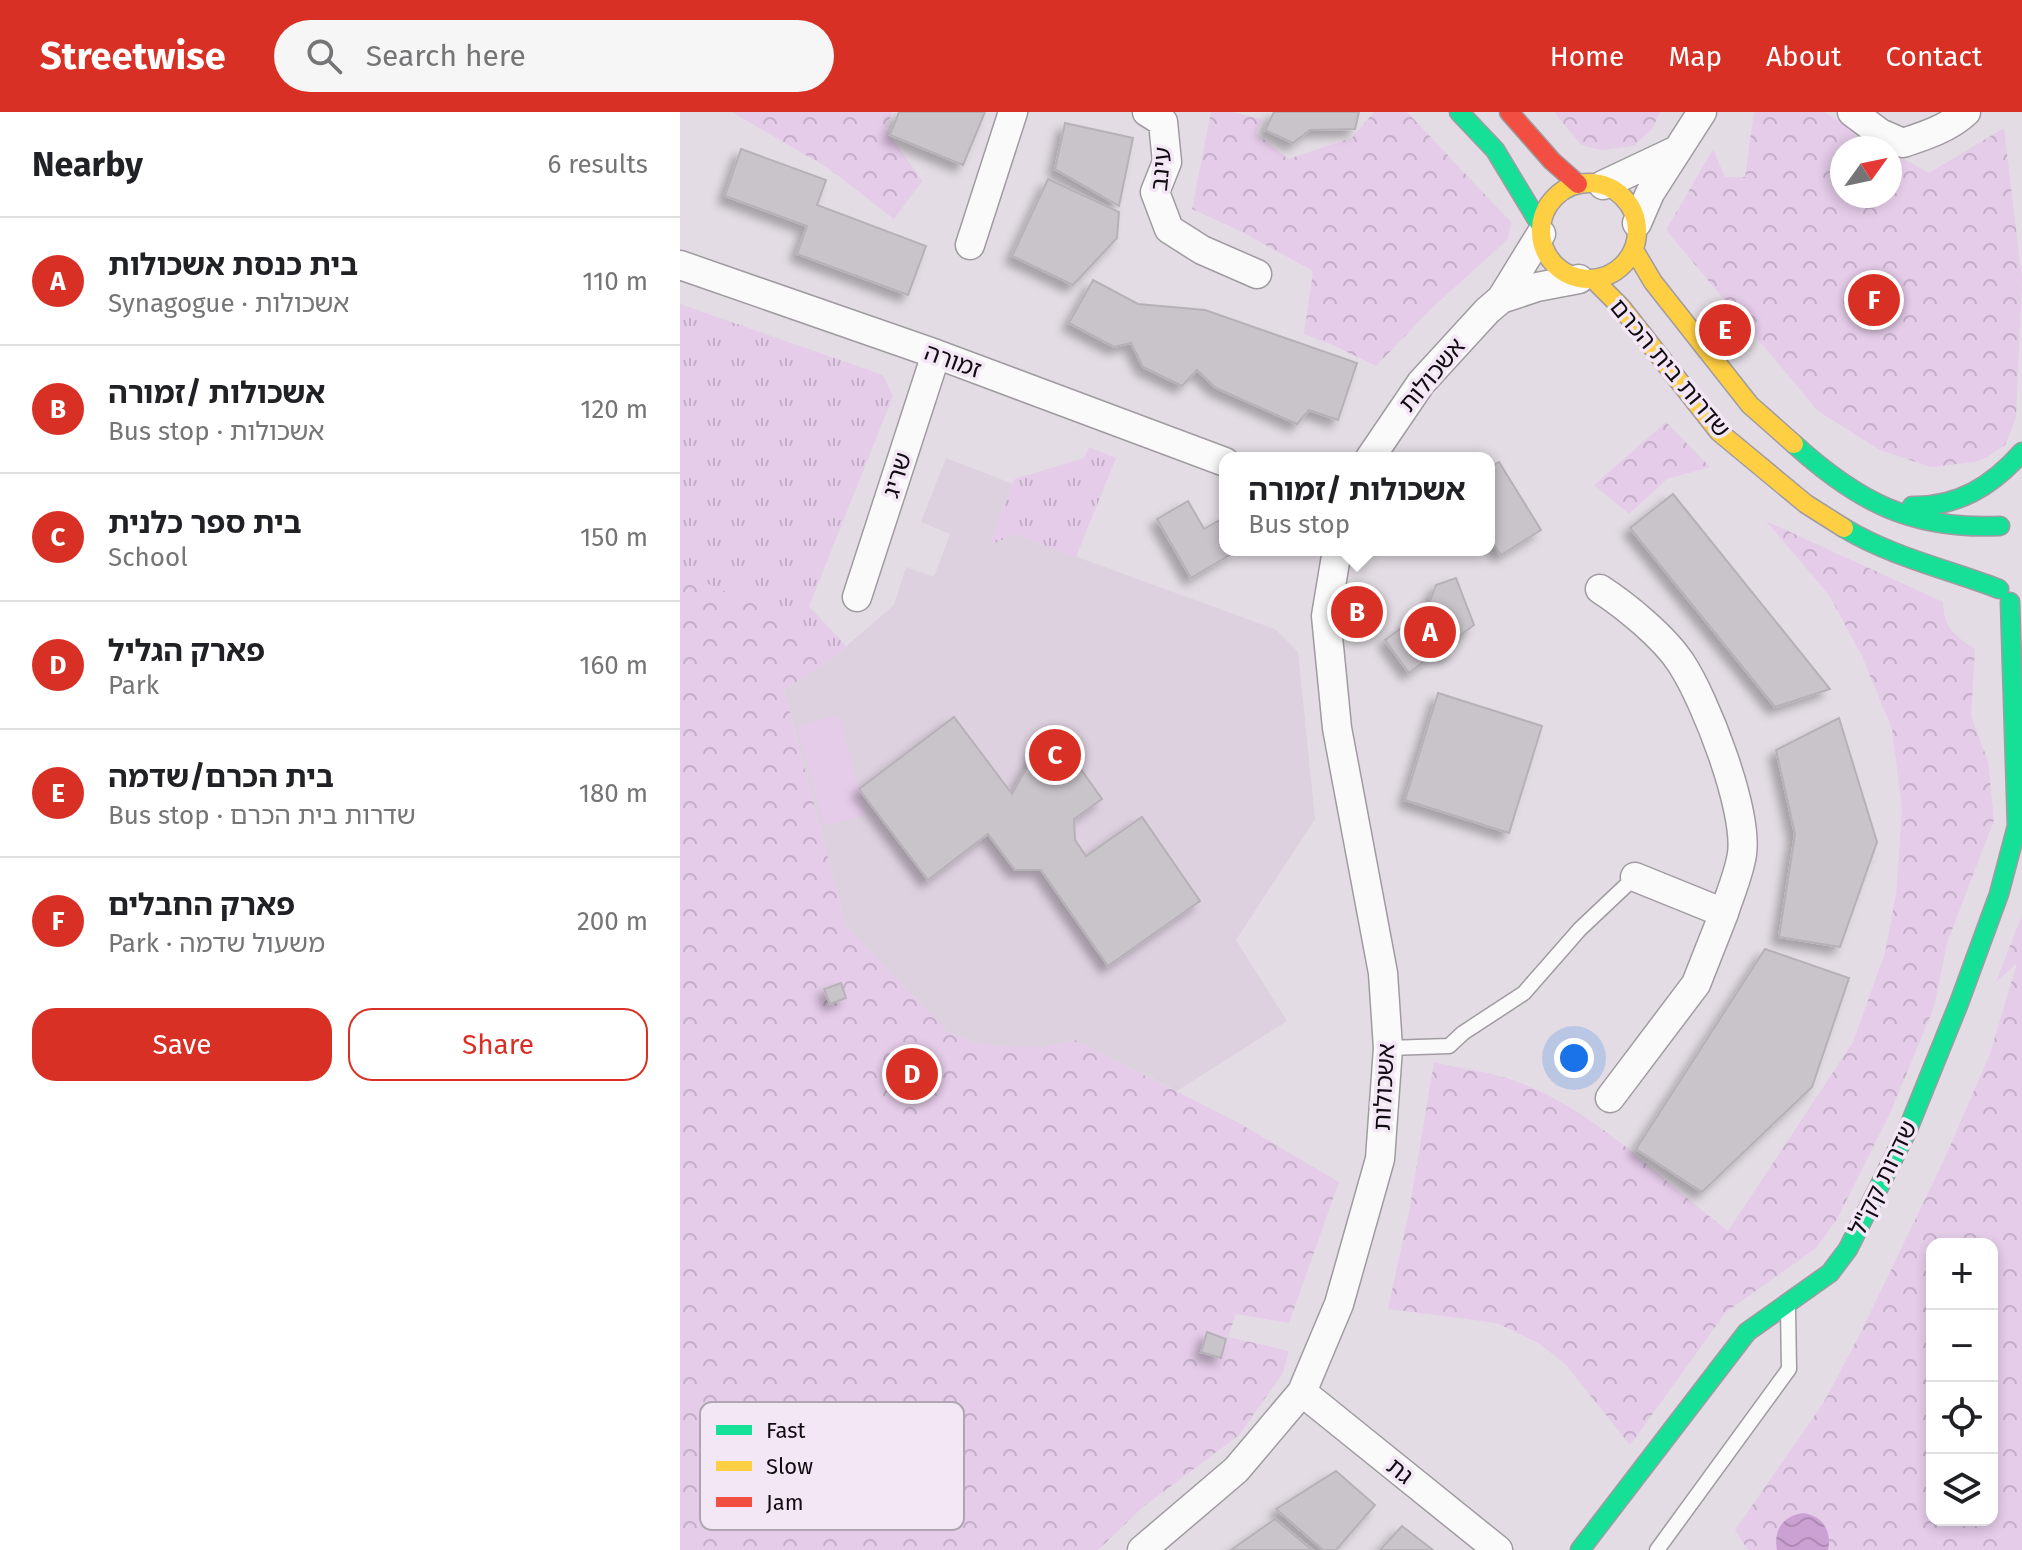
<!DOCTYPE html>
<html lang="en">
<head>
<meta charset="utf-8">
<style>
	body { margin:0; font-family:"Fira Sans","Noto Sans Hebrew",sans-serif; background:#f6f6f6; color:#202124 }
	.controls { position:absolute; right:24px; bottom:24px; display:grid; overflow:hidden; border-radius:16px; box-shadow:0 4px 12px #0003 }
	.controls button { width:72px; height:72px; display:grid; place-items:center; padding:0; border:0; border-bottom:2px solid #e0e0e0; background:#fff; color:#202124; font:40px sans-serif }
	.compass { position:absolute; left:1150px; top:24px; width:72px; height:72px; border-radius:50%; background:#fff; box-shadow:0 4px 12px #0003; rotate:57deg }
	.you { position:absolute; left:894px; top:946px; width:28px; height:28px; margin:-20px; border:6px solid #fff; border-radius:50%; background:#1a73e8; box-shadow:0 0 0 12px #1a73e833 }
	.badge { display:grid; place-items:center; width:52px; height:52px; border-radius:50%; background:#d93025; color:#fff; font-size:26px; font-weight:700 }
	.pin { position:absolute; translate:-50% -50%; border:4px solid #fff; box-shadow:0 2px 8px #0006 }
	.popup { position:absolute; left:539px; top:340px; width:276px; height:104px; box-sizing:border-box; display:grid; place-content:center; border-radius:16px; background:#fff; filter:drop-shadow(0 2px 6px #0005); font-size:26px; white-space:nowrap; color:#757577 }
	.popup b { font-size:30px; color:#202124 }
	.popup::after { content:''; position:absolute; left:50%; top:100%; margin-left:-16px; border:16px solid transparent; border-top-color:#fff }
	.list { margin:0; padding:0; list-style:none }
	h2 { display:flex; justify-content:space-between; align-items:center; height:104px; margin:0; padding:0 32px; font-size:34px }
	h2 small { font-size:26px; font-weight:400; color:#757577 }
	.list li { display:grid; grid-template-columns:52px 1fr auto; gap:24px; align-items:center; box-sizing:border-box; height:128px; padding:0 32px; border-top:2px solid #e0e0e0 }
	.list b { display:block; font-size:30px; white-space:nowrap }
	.list p { margin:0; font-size:26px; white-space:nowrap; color:#757577 }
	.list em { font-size:26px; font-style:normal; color:#757577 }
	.actions { display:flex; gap:16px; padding:24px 32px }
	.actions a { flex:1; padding:18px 0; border:2px solid #d93025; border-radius:24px; text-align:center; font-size:28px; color:#d93025 }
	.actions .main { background:#d93025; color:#fff }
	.icon { flex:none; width:44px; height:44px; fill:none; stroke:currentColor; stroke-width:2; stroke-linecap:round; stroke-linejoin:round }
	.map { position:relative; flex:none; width:1342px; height:1438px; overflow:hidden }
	header { display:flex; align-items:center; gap:48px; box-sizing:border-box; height:112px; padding:0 40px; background:#d93025; color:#fff }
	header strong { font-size:38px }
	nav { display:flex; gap:44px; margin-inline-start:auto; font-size:28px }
	.search { width:560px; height:72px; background:#f6f6f6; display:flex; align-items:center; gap:20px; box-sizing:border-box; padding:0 28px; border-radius:44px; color:#757577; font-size:30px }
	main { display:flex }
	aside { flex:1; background:#fff }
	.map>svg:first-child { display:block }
	.built { fill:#ddd0df }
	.grass { fill:url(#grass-tufts) }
	.park { fill:url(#park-crowns); fill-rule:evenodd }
	.pitch { fill:#e5cce9 }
	.water { fill:url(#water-waves) }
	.building { fill:#c9c4ca; stroke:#b6b1b7; stroke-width:2; filter:url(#shadow) }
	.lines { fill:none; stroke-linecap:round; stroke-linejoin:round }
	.lane-casing { stroke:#a09ba1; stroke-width:17 }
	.street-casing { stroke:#a09ba1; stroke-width:31 }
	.fast-casing { stroke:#a09ba1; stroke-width:21 }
	.slow-casing { stroke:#a09ba1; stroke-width:21 }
	.jam-casing { stroke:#a09ba1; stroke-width:21 }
	.lane { stroke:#fbfafb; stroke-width:14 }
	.street { stroke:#fbfafb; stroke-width:28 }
	.fast { stroke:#16e098; stroke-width:18 }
	.slow { stroke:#ffcf43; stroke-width:18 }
	.jam { stroke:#f24e42; stroke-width:18 }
	.labels { text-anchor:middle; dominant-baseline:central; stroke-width:7; stroke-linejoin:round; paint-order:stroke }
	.street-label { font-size:24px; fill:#100c11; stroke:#f3e6f5 }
	.key { fill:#f3e6f5; stroke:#afa5b1; stroke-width:2 }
	.key-label { font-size:22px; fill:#100c11 }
</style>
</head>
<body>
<header>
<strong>Streetwise</strong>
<div class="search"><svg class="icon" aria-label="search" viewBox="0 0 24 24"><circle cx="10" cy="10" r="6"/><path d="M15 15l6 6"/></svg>Search here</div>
<nav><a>Home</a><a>Map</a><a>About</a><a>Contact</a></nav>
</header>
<main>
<aside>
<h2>Nearby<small>6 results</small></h2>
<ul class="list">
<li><span class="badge">A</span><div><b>בית כנסת אשכולות</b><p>Synagogue · אשכולות</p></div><em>110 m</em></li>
<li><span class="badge">B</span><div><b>אשכולות /זמורה</b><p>Bus stop · אשכולות</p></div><em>120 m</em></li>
<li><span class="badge">C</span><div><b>בית ספר כלנית</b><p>School</p></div><em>150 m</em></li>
<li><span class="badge">D</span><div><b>פארק הגליל</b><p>Park</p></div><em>160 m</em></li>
<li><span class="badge">E</span><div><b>בית הכרם/שדמה</b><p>Bus stop · שדרות בית הכרם</p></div><em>180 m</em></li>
<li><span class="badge">F</span><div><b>פארק החבלים</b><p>Park · משעול שדמה</p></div><em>200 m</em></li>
</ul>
<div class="actions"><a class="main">Save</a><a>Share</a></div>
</aside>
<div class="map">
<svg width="1342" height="1438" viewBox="0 0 1342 1438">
	<defs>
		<pattern id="grass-tufts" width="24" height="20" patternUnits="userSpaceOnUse" patternTransform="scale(2)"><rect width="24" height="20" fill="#e5cce9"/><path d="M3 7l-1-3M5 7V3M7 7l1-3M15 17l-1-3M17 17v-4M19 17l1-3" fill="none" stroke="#c3aec7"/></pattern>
		<pattern id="park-crowns" width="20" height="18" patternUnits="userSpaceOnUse" patternTransform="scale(2)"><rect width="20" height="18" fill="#e5cce9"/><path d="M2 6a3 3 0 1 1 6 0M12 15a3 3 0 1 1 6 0" fill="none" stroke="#c3aec7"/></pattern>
		<pattern id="water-waves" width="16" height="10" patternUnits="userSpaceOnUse" patternTransform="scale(2)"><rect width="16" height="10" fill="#cba0d3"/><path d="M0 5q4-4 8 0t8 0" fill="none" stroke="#ad89b4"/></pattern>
		<filter id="shadow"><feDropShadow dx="-7" dy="7" stdDeviation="4" flood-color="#0004"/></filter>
	</defs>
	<rect width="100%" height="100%" fill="#e3dce4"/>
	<path class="built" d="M266,346L333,372L310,433L334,422L595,517L618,540L635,707L556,828L607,909L497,979L395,928L364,935H330L299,932L268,920L166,814L104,578L149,549L214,493L226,455L254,465L270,422L241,410Z"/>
	<path class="grass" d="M0,192L203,263L213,284L129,494L166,534L149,549L110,507L0,460Z
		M409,335L436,346L396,445L334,422L309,434L335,367L404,346Z"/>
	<path class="park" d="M52,0H212L206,17L242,69L214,107L148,56Z
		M531,0H553L582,7L576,21L608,47L672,26L694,0H727L831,110L828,127L752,196L696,254L651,232L624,222L633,159L562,120L512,97Z
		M874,0H980L972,17L954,34L922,38L901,33Z
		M1074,0H1144L1205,36H1162V84H1210V39L1249,61L1324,16L1342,167L1336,306L1325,333L1307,345L1295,350L1251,355L1200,338L1138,299L986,118L1033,37L1045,65H1065Z
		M986,310L1030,355L987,367L949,402L914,373Z
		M1086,409L1263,490C1263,515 1275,524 1295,537L1291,604L1308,649L1314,708L1267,831L1254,895L1211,999L1157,1107L1136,1136L1046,1200L950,1333L885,1252L860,1232L817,1211L708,1197L729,1100L754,950C781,957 812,960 838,970C918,1000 981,1068 1048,1119L1173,930L1205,841L1216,782L1222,696L1212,617L1182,544L1149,483Z
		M0,460L110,507L149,549L104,578L166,814L268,920L299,932L330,935H364L395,928L557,1010L659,1070L609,1211L556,1202L548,1225L609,1239L603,1261L559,1323L463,1395L418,1438H0Z
		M1342,803V1438H1068L1055,1418L1144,1290L1180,1222L1264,1048L1310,942L1337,851L1316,870ZM1252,1132H1312V1408H1252Z"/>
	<path class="pitch" d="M159,603L186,703L144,714L117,614Z"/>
	<path class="water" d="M1123,1401C1143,1404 1152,1419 1148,1438H1097C1093,1418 1103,1404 1123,1401Z"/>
	<path class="building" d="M219,0H305L283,53L210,23Z
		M594,0H679L675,17L630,18L613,31L585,18Z
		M385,11L453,26L439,94L375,57Z
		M61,37L146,68L137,93L246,134L228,183L117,142L127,114L45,84Z
		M368,67L439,100L437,126L393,173L332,144Z
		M413,168L458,192L525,198L677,251L658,308L629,298L617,312L536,276L517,258L502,274L463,255L451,231L434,235L389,211Z
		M819,350L861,418L821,443L809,425V356Z
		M993,382L1150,577L1095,595L950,416Z
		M508,389L524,417L545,405V438H558L511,466L477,407Z
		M776,466L794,513L771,530L773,534L770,541L764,543L758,539L729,561L705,528L747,497L756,473Z
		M758,581L862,614L829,721L725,688Z
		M274,605L332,682L355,641L378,625L422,687L394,707L395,728L406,744L462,705L520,789L428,854L361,758H335L308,722L248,768L179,677Z
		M1159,606L1197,730L1160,835L1099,825L1115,722L1096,638Z
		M1085,837L1169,866L1132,975L1022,1080L956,1037Z
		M161,871L166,886L150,892L144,877Z
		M527,1220L546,1227L541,1246L521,1240Z
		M656,1359L695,1393L656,1438H643L596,1397Z
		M595,1407L632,1438H551Z
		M722,1414L753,1438H700Z"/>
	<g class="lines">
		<defs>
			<path id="lane" d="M708,936L769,934L783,921L844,881L900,817L955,765
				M977,1438L1109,1257L1108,1197"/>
			<path id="street" d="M467,0L483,10L487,50L475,80L489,117L522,138L577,162
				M1172,0L1200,21L1223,31C1244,24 1269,16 1286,0
				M923,73L995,39
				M957,111L970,81L1022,0
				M290,133L333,0
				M0,153L256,242L545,350
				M821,187L857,175L899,167
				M690,346L741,271L807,199L821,187L861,122
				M920,477C946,494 984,525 1001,551C1026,589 1068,698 1062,742C1059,762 1050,782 1044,801L955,765
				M177,485L256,242
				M930,986L1016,872L1044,801
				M622,1280L818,1438
				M462,1438L556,1358L622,1280L659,1192L700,1047L708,936L703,861L657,616L646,504L657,438"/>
			<path id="fast" d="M779,0L815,38L861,114
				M1114,332C1178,390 1232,418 1320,414
				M1232,394C1278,395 1312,374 1342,340
				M1164,416C1212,445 1267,457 1319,477
				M900,1438L1067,1220L1150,1161L1168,1137L1228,1017L1279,891L1319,782L1337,714L1330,490"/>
			<path id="slow" d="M861 119a48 48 0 1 1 96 0a48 48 0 1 1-96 0Z
				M954,138L973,170L1070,293L1114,332
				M914,168L941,195L1039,320L1126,392L1164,416"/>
			<path id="jam" d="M829,0L872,49L898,72"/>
		</defs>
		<use href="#lane" class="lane-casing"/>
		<use href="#street" class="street-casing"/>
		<use href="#fast" class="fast-casing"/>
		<use href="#slow" class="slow-casing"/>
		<use href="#jam" class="jam-casing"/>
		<use href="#lane" class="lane"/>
		<use href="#street" class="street"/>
		<use href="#fast" class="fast"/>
		<use href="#slow" class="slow"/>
		<use href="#jam" class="jam"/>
	</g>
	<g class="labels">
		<g class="street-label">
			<text transform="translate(481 57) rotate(-84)">עינב</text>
			<text transform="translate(273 249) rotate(20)">זמורה</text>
			<text transform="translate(990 256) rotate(50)">שדרות בית הכרם</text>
			<text transform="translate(752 263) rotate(-50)">אשכולות</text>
			<text transform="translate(217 363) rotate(-72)">שריג</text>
			<text transform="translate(704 975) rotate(-87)">אשכולות</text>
			<text transform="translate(1203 1066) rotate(-64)">שדרות קק"ל</text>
			<text transform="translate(720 1359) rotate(39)">גת</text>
		</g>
	</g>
	<rect x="20" y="1290" width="264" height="128" rx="12" class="key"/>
	<rect x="36" y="1313" width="36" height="10" fill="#16e098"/>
	<rect x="36" y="1349" width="36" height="10" fill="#ffcf43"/>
	<rect x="36" y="1385" width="36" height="10" fill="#f24e42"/>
	<g class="key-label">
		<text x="86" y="1326">Fast</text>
		<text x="86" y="1362">Slow</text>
		<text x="86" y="1398">Jam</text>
	</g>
</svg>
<div class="controls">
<button>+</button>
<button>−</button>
<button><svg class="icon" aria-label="locate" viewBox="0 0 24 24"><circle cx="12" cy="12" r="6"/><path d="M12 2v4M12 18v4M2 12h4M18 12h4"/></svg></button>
<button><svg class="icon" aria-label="layers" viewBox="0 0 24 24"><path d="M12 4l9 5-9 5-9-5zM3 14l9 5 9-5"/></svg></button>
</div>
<svg class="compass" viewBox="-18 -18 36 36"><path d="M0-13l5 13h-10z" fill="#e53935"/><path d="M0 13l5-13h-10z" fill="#757577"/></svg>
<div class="you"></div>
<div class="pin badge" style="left:750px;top:520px">A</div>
<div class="pin badge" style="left:677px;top:500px">B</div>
<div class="popup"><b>אשכולות /זמורה</b>Bus stop</div>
<div class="pin badge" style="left:375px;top:643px">C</div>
<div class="pin badge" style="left:232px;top:962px">D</div>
<div class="pin badge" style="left:1045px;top:218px">E</div>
<div class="pin badge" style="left:1194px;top:188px">F</div>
</div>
</main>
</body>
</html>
